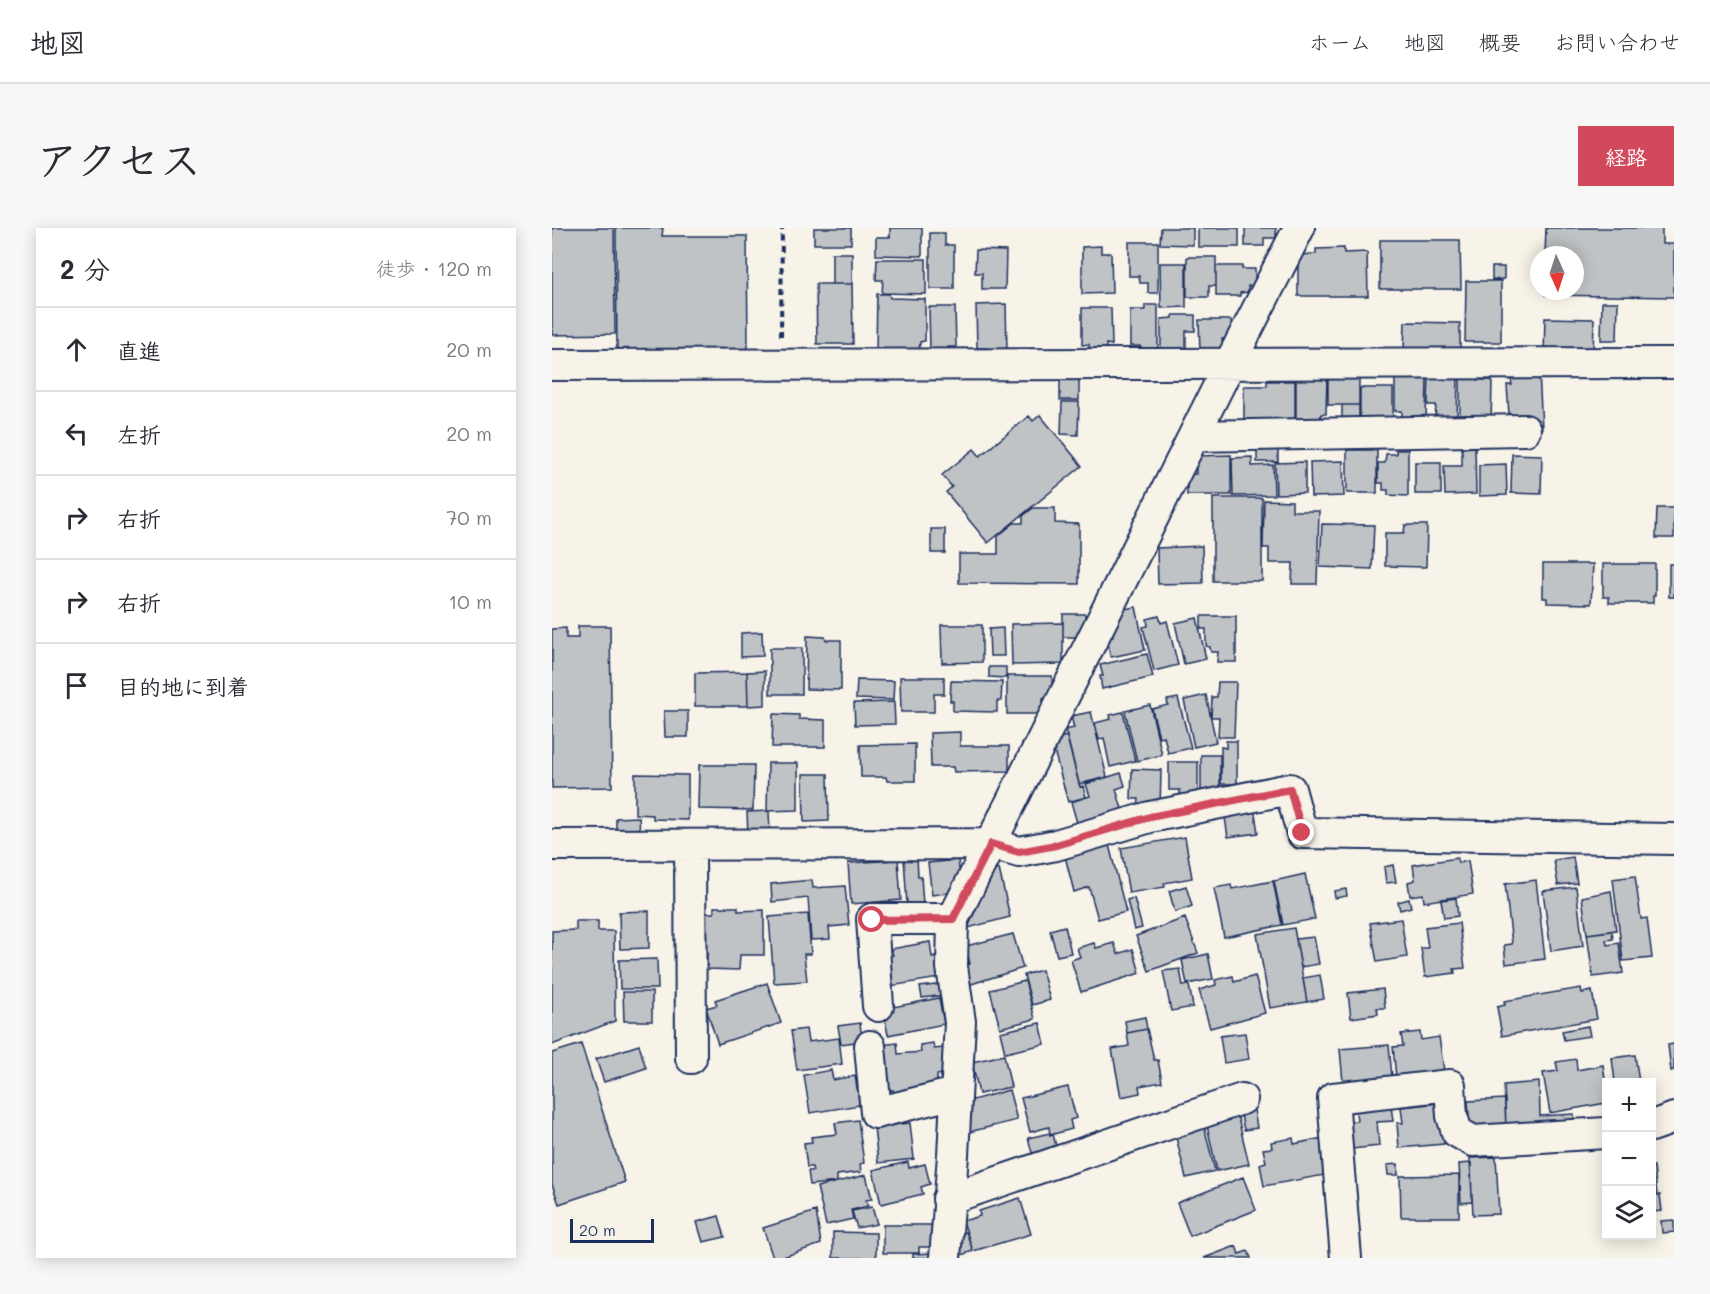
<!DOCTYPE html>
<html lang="ja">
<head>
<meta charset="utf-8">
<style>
	body { margin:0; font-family:Mali,"Klee One",sans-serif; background:#f7f7f7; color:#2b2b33 }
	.controls { position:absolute; right:18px; bottom:18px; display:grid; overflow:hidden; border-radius:0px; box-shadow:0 3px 15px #0003 }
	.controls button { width:54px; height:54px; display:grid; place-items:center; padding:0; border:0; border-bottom:2px solid #e1e1e2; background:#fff; color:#2b2b33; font:30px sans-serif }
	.compass { position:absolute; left:978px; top:18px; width:54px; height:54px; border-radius:50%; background:#fff; box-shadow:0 3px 15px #0003; rotate:177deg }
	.scale { position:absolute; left:18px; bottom:15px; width:84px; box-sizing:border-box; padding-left:6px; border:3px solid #1b2f5e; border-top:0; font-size:16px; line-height:21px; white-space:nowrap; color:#1b2f5e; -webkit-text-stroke:4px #f7f3e8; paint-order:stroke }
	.stop { position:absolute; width:18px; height:18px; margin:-14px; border:4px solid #d1495b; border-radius:50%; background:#fff }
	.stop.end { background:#d1495b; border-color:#fff; box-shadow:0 2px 6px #0008 }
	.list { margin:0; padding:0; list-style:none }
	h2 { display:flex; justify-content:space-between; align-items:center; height:78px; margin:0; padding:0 24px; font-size:26px }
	h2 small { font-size:20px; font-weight:400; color:#7c7c81 }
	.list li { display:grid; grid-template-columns:39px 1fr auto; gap:18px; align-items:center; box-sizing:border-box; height:84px; padding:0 24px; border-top:2px solid #e1e1e2 }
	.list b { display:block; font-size:22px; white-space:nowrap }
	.list em { font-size:20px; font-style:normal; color:#7c7c81 }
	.icon { flex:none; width:33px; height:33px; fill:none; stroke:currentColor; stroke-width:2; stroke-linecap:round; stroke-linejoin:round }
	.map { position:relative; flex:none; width:1122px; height:1030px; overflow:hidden; border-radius:0px }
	header { display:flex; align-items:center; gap:36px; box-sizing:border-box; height:84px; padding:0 30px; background:#fff; border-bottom:2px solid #e1e1e2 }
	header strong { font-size:28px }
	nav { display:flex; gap:33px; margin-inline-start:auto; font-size:21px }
	.intro { display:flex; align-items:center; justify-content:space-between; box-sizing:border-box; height:144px; padding:0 36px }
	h1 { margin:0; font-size:42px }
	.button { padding:15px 27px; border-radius:0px; background:#d1495b; color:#fff; font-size:21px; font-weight:700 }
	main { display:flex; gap:36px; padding:0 36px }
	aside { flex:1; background:#fff; border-radius:0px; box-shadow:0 3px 15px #0003 }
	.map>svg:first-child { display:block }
	.building { fill:#c0c3c5; stroke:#1b2f5e; stroke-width:1.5 }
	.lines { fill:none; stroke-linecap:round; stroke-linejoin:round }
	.minor-casing { stroke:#1b2f5e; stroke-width:34 }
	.path { stroke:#1b2f5e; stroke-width:4; stroke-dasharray:6 4.5; stroke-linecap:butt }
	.minor { stroke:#f7f3e8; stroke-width:30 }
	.route { stroke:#d1495b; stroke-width:8 }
</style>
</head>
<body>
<header>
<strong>地図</strong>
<nav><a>ホーム</a><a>地図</a><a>概要</a><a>お問い合わせ</a></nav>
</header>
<div class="intro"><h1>アクセス</h1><a class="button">経路</a></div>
<main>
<aside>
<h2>2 分<small>徒歩 · 120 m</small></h2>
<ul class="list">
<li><svg class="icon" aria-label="ahead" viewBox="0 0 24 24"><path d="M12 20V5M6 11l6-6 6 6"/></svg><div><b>直進</b></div><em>20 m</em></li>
<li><svg class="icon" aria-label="left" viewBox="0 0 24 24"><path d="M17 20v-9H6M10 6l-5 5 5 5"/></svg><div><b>左折</b></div><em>20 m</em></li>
<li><svg class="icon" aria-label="right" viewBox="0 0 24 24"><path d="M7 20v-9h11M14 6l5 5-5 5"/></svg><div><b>右折</b></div><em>70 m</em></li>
<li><svg class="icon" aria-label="right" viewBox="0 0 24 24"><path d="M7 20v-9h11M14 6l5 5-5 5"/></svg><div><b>右折</b></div><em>10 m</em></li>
<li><svg class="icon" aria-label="arrive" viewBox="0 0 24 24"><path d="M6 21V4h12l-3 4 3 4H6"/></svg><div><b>目的地に到着</b></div></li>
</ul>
</aside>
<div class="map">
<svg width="1122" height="1030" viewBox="0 0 1122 1030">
	<rect width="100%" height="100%" fill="#f7f3e8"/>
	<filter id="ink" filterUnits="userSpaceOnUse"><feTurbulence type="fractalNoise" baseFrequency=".0167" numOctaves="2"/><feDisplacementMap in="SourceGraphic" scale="12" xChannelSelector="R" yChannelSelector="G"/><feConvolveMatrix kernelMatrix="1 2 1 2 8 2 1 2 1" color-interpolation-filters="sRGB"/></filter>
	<g filter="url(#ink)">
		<path class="building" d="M0,0H62L63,106L0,107Z
			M64,0H111L110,8H195L196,122L65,123Z
			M262,0H299V16H262Z
			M338,0H370V28L324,27V9H338Z
			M609,0H641V17L608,16Z
			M646,0H687V19H646Z
			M693,0H724V10H712V18H693Z
			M994,0H1110V16H1122V69L993,67V63H1023V27H993Z
			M378,5H393V17H402V61H378Z
			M828,12H908L909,61H828Z
			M577,14H606V65H596V55H588L587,48H577Z
			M549,18V25H559L560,65L530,66V19Z
			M792,20V25L815,24L816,68H746V27L764,26V21Z
			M424,22L454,23L453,61H430V45H423Z
			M280,25H300V56H280Z
			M635,29H664V58H657V69H635Z
			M325,31H374V66L330,65L331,52H324Z
			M608,35H634V79L609,80Z
			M664,38H690V41H703V58H696V64L688,65V68H664Z
			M940,39H952V51L940,52Z
			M914,53H949V114H913Z
			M264,56H300L301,116H265Z
			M325,66H337L338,70L373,71V113L368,114L367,124L324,123Z
			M1050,74H1066L1065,112H1049Z
			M454,76L455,124L434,125L435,120H425L424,77Z
			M593,77H606V124H587L588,118H578V82H593Z
			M377,79H403L404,119H396L397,123H378Z
			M530,80H559L560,117L554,116V124L538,125L537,116L530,117Z
			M621,87H643V103H634V125H609V91L621,90Z
			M993,90L1042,91L1041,127H992Z
			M647,92H679V111H670L671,125H648Z
			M853,94L908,95V121L852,122Z
			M987,144L990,200L958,202L955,157H960L959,151L977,150Z
			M908,145L926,146V152H940L939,197L908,188Z
			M744,146L775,147L774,186H769L768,195H744Z
			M776,146H807V177H776Z
			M877,146L906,147L905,192H883L884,177H876Z
			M843,148H875L874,194L850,193V183H843Z
			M508,150L527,151V172H508Z
			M715,153H743V193H692V158H715Z
			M808,160H841V193H808Z
			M510,174H527L526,207L509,206Z
			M790,177H807V195H790Z
			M488,187L530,238L436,315L394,264L400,259L390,247L422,221L428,228L477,188L481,193Z
			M726,218V234H705V219Z
			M923,219L924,266L893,267L892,238H910V220Z
			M795,222H825V265H795Z
			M844,222H856V268L836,267V262H831V255H826V235H833L834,226H844Z
			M960,226L990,227L989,266L959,265Z
			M679,227V267H635V246H644V228Z
			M700,229V238L721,237L722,267L681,268L680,230Z
			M791,233L792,268L759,269L758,234Z
			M753,234V265L724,266L723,235Z
			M863,234H889V266H863Z
			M954,236L955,267L927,268V237Z
			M661,270H710V353H661Z
			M712,272L740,273V283H767L765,356H740L741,335H717V320H711Z
			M481,280H503V295L527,296V356L407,355V326H446V308L462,295H471V288Z
			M1105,280H1122V310H1104Z
			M770,296L822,297L820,341L768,339Z
			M853,297H875L874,339L833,338V305H852Z
			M379,301H393V325H379Z
			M650,318L651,355L606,356L605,320Z
			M991,336H1041L1039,376L995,375V370H991Z
			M1051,336H1103V368H1101V375H1057V369H1051Z
			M1117,336H1122V369H1117Z
			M584,379L593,422L559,429L555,410L561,409L560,401H563L561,390L566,382Z
			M511,386H533V409H511Z
			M607,388L609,395L615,393L626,437L602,443L591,399L596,398L595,391Z
			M649,388H684V434H665L666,424H659L658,419L654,418V401H649Z
			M645,390L654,431L632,436L623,395Z
			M511,395V436L460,437L459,396Z
			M389,397H430V434L390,435Z
			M26,398H58L60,559L0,560V401L14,400V410H26Z
			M451,400L452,428H438L437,401Z
			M210,404L211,428L189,429V405Z
			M255,408L273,409L274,412H289V462L254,461Z
			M218,420H250V466H218Z
			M595,426L601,449L550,461L548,448H551L548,437Z
			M437,439H454V450L437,449Z
			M213,443V477L196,478L195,444Z
			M195,444L196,478H143V445Z
			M455,448H500V470H491V486H455Z
			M348,449H392V466H382V484H349Z
			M305,452L342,453L341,472L304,471Z
			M399,453L450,454L449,473H445V484L401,483V473H398Z
			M666,454H684L682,509H666L667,489H659L660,469H665Z
			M654,467L664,514L642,519L632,472Z
			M626,470L639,520L616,525L612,508L607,509L600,481L616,477L615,472Z
			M342,474L343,496L303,497L302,475Z
			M598,477L610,527L585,533L573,483Z
			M112,483H136V509H113Z
			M539,484L555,549L527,556L513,502L522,500L519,488Z
			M571,484L583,533L558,539L552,510L547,512L543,495L559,491L558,487Z
			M221,486L247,487V491L273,492V519H220Z
			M408,504V518H457V543L402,544L401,539H379L378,505Z
			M515,508L528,559L531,558L534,569L516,574L501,519L504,511Z
			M674,513H685V556H669V519L674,520Z
			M363,516V553H335L334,549H309L308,517Z
			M649,527H668V562H649Z
			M617,534H646V571H628V562H617Z
			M216,535H246V582L215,583Z
			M147,537H202L201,582L146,581Z
			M580,541L609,542L608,580L586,579L587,571H579Z
			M569,545L573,558L564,561L573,591L528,605L519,574L538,568L534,556Z
			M83,546L136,547V592L101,591V587L83,586Z
			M251,546H276L277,593L252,594Z
			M702,578L706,605L676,609L672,583Z
			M217,583L218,605L196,606L195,584Z
			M87,589L88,608L64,609V590Z
			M633,609L640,650L612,655L613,659L577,665L569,620Z
			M556,613L574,684L546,691L537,659L522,664L512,624Z
			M352,629H365L366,648H369L371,677H355Z
			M1021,629L1025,655L1006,657L1002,632Z
			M905,630L906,635L916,633L921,666L872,674L871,666L858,668L856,654L863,652L861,637Z
			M346,632L349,672L299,676L296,635Z
			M406,632L409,658L403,664L380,667L376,635Z
			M841,637L844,654L834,655L832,639Z
			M447,641L458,689L416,700L440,643Z
			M753,646L763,691L731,697L722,653Z
			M1083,648L1089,691L1095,690L1100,730L1071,733L1061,651Z
			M260,652L261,660L293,658L297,697L277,699L278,711L259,712L256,670L220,674L219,656Z
			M984,652L993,731L954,736L952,717L960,716L953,656Z
			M721,653L730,697L672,709L662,660L679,657L680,661Z
			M634,658L640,678L623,684L617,663Z
			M1024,659L1031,718L999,723L991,663Z
			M794,661L795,668L783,670L782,663Z
			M1059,663L1064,702L1035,706L1030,669Z
			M582,670L590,700L582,702L575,672Z
			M904,670L906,688L892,690L889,672Z
			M857,671L859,679L848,682L846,674Z
			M162,679H186V683L212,682V727H188L187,742L155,741V726H151V685H162Z
			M97,683V720L68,721L67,684Z
			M256,686L259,726H252L255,753L222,755L217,689Z
			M633,690L646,725L597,743L584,708Z
			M849,691L855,729L825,734L818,695Z
			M24,693H46V703H62L63,793L0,817V703L24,702Z
			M907,695L913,740L902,741L903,745L873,749L869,720H876L873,699Z
			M513,698L519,725L505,728L498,702Z
			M742,700L755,774L718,780L705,706Z
			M1060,703L1061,711L1054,712L1055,717L1067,715L1071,745L1041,749L1035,706Z
			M461,706L471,740L416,757L410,738L418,736L414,718Z
			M762,709L767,736L749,739L744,711Z
			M378,714L380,729L383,728L387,750L339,758L334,729L341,727L339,721Z
			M542,715L544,720L562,715L566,726L581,721L588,745L529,764L519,732L528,729L525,720Z
			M656,726L661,751L635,756L630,732Z
			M105,731L106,761H68L67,732Z
			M628,741L631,758L637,757L641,779L619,783L611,743Z
			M490,742L498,772L480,777L472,747Z
			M768,747L772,771L755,774L751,750Z
			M681,748L682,754L703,748L713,785L658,800L647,762L664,757L663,752Z
			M473,753L483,791L448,800L438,762Z
			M215,755L229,795L166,816L154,780L165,777L163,772Z
			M391,756L393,767L370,770L368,759Z
			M1029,760L1030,765L1040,763L1045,791L950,808L945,779L953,777L952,773Z
			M831,761L833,780H825L826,786L799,790L796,765Z
			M71,764H100V793H72Z
			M387,770L392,796L336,807L331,781Z
			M593,789L595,801L575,805L573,793Z
			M308,795L310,813L289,816L286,798Z
			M488,795L493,816L453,825L448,804Z
			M1036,798L1038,808L1012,812L1010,803Z
			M254,801L256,814L287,810L290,836L245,842L239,803Z
			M595,801L602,832H606L610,854L587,858L588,865L569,869L560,821L577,818L575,805Z
			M868,804L869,812L887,809L892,843L844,849L841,819L851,818L849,806Z
			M693,805L697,831L672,835L668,808Z
			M345,815L346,826L369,824L368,817L381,815L382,821L392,820L395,845L385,847V856L366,858L367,864L342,866L341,862L334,863L329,817Z
			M29,816L73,954L7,976L0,956V825Z
			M1122,816V842L1119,843L1116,817Z
			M87,817L94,840L52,854L44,831Z
			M837,817L840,849L791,854L788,821Z
			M452,827L459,859L427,866L420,834Z
			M1083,827L1087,854H1063L1060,830Z
			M1024,831L1025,842L1051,837L1054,858V875L998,885L991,845L1006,843L1004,834Z
			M279,842L281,852L303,848L308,877L258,885L252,847Z
			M987,854L988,888L1022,886L1023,897L954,901L952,857Z
			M516,859L524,890L518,892L520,901L498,907L497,899L478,904L469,870Z
			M457,862L465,892L417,904V873Z
			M838,871L841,893L825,894L827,918L800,921L797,893H805L803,875Z
			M953,871L954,901L918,903L916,873Z
			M701,875L705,900L692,902L687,877Z
			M888,875L892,916L847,920L845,895H851L849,879Z
			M685,886L697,936L665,943L654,893Z
			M306,892L312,935L308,936L309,944L285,947V954L258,957L256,943H261L260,939H255L252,915L260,914L259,909L285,906L283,895Z
			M358,895L362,931L326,935L322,899Z
			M652,898L663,943L634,950L623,905Z
			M498,905L501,906L506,926L482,932L476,910Z
			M741,910L742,916L771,910L778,946L712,958L708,936L714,934L711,921L720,920L719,914Z
			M944,929L947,986L921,987L918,930Z
			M356,934L357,940L373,936L378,956L369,959L371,966L329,976L321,942Z
			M919,935L920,974L909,975L907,936Z
			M846,936V947H836L835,937Z
			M1100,938H1102L1105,967H1108L1110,983L1100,984Z
			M314,947L320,971L314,972L316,978L299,982L301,991L274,997L265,959Z
			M907,947V989H849L848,948Z
			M691,949L704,982L638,1008L625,975Z
			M468,970L479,1006L421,1023L411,993L428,988L427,983Z
			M320,979L325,996L305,1000L300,983Z
			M264,983L269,1016L228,1030H221L211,1000Z
			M167,988L173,1009L151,1014L145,994Z
			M1122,992V1004L1110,1005L1109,993Z
			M331,997H385V1019H367V1025H331Z
			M281,1004L324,1005V1030H281Z
			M414,1004L421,1023L404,1029L406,1006Z
			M684,1018L687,1026L696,1023L699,1030H652Z
			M382,1025V1030H361V1026Z"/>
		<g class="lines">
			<defs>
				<path id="minor" d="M0,137L1122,135
					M642,208L973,202
					M0,617L439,616L467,624L504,617L598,589L738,561L750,605L1122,611
					M138,617L139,830
					M326,778L320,691H401
					M318,818L324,885L403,865
					M1100,898L1122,890
					M396,971L690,871
					M393,1030L401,927L408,794L400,739L401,691L677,137L747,0
					M794,1030L781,870L898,857L900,888L905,904L921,913L1054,905"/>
			</defs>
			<use href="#minor" class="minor-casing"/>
			<path class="path" d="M229,108L230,0"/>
			<use href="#minor" class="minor"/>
		</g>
	</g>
	<g class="lines" filter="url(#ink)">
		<path class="route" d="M320,692L401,691L439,616L467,624L504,617L598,589L738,561L750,605"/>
	</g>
</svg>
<div class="controls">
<button>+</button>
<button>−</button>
<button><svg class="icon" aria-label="layers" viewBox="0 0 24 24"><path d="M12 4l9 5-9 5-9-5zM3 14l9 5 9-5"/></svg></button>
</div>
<svg class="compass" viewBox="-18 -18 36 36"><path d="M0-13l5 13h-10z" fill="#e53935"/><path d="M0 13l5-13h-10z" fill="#7c7c81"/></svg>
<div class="scale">20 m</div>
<div class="stop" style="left:320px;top:692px"></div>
<div class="stop end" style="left:750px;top:605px"></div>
</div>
</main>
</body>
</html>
